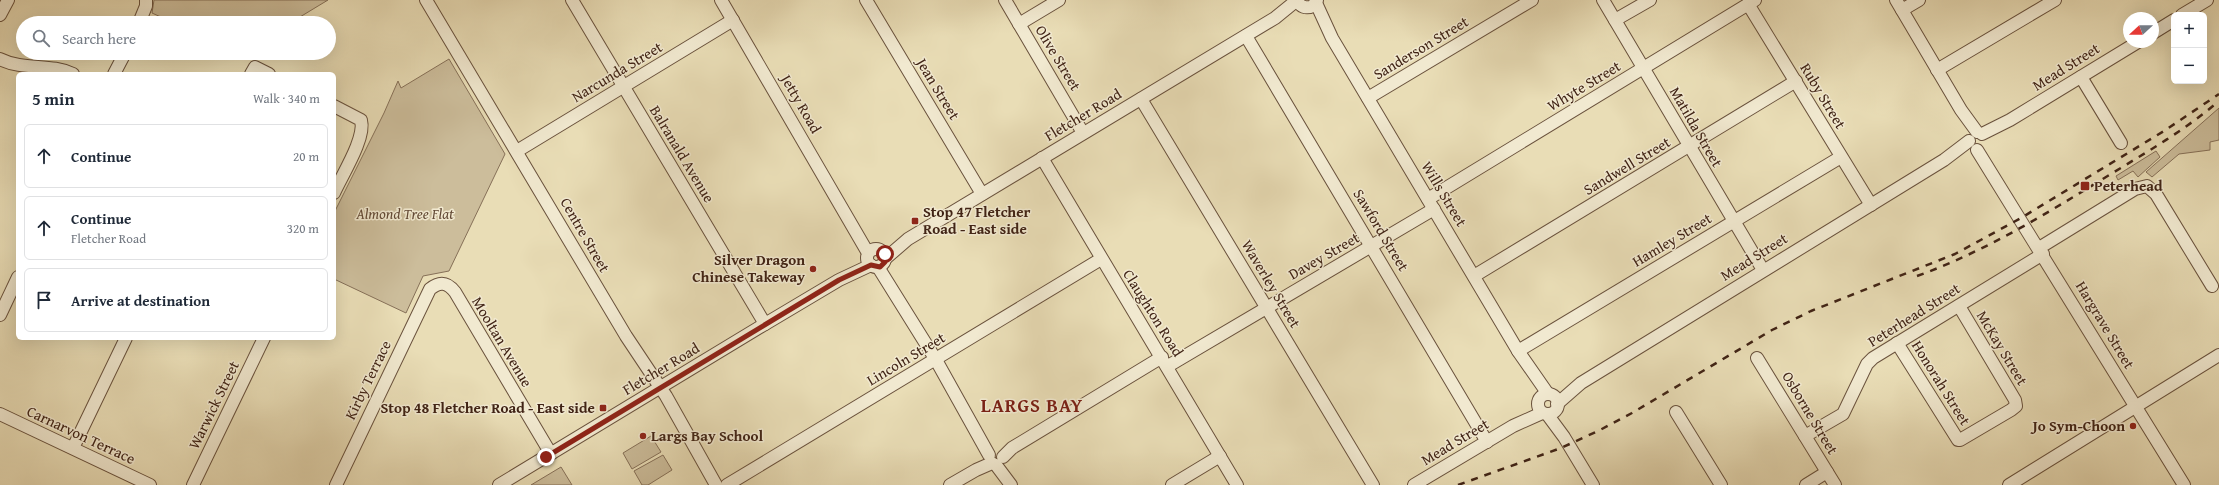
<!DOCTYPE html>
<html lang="en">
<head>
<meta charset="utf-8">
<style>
  :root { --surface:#fff; --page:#f6f6f7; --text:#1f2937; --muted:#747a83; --line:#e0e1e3 }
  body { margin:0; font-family:"Gentium Book Plus",serif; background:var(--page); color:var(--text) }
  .controls { position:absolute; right:12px; top:12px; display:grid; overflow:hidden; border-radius:6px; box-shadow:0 4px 16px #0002 }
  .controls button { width:36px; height:36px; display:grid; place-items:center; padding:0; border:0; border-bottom:1px solid var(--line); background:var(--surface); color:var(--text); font:20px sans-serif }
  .compass { position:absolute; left:2123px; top:12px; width:36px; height:36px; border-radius:50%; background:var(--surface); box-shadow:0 4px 16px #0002; rotate:249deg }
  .stop { position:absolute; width:12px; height:12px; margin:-9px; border:3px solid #8f2418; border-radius:50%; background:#fff }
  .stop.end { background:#8f2418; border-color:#fff; box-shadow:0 1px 4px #0008 }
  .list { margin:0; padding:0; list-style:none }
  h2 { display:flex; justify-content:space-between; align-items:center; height:52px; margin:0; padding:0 16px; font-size:17px }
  h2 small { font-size:13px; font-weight:400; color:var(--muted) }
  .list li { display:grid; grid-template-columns:26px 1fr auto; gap:12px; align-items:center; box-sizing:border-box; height:64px; margin:0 8px 8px; padding:0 8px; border:1px solid var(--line); border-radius:6px }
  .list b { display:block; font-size:15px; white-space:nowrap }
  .list p { margin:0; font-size:13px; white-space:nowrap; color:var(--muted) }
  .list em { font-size:13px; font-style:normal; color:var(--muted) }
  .icon { flex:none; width:22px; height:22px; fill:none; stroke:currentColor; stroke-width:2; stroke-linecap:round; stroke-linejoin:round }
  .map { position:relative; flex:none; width:2219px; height:485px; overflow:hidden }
  .search { position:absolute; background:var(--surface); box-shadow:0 4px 16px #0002; left:16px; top:16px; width:320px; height:44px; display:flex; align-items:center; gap:10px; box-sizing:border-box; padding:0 14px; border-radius:22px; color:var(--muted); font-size:15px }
  .panel { position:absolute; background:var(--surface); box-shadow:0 4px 16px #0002; left:16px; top:72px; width:320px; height:268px; border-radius:6px }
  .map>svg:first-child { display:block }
</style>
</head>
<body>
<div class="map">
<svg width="2219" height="485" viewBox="0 0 2219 485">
  <rect width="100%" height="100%" fill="#e9ddb6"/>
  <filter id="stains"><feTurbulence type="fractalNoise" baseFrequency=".005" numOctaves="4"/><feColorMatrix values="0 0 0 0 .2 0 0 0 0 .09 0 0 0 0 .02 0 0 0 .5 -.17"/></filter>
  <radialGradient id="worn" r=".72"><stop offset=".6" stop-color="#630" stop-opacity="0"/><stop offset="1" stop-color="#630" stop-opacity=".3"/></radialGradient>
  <g fill="#ccbd9b" stroke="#867058">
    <polygon points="154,0 328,0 290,23 174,23 152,13"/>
    <polygon points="449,59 505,154 449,271 423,276 406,313 334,279 334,213 384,113 398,81 401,88"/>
    <polygon points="2219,108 2219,140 2210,142 2210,150 2179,154 2152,177 2146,172"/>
    <polygon points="2156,151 2160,157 2138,177 2133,171 2118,180 2116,176"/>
    <polygon points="651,436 661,452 632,469 623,453"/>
    <polygon points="663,455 672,470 648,485 642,485 634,471"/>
    <polygon points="561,467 572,485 531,485"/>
  </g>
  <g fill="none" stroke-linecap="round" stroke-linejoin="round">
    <g stroke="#6a523d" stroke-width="14">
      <g id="minor">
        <polyline points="426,0 626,336 666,396 716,485"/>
        <polyline points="572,0 765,324"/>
        <polyline points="721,0 868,253"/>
        <polyline points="866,0 982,194"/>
        <polyline points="1005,0 1083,133"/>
        <path d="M 1297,0 C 1300,7 1306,9 1313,6 L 1317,0"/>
        <polyline points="1603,0 1763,270"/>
        <polyline points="1896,0 1961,110 1977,132"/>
        <polyline points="1316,3 1332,38 1518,351 1548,394"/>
        <polyline points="1748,4 1871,205"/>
        <polyline points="1902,10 1919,0"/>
        <polyline points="0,15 8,0"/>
        <polyline points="2182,15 2207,0"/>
        <polyline points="1615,20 1650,0"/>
        <polyline points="139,23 146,6 146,0"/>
        <polyline points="1019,24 1059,0"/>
        <polyline points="2153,33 2174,20"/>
        <polyline points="1246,36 1487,442"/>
        <path d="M 0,59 C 24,71 50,63 73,74"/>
        <polyline points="1937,70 2055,0"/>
        <polyline points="114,74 125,53"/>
        <polyline points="251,74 255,67 269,74"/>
        <polyline points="2081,77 2121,143"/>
        <polyline points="1368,98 1532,0"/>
        <polyline points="1141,99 1373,485"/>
        <path d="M 334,106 L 361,120 C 366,138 342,175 334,193"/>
        <polyline points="1982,134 2010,120 2138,42"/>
        <polyline points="1977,150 2184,485"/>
        <polyline points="517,151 733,20"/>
        <polyline points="1042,158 1237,485"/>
        <polyline points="1428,199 1755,0"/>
        <polyline points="2039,248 2135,189 2147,186 2156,194 2212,286"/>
        <circle cx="876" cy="258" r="9"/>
        <polyline points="886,258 908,239 1275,18 1297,0"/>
        <polyline points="878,267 936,360 989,455"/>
        <polyline points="1474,276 1796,81"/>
        <polyline points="0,315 18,277"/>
        <polyline points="1897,343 1958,440 1960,440 2011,410 2016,406 2015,400 1959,306"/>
        <polyline points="1518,351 1841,157"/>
        <polyline points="1757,358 1835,485"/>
        <polyline points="1168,366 1434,209"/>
        <circle cx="1548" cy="404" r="10"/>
        <polyline points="1557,404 1581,383 1944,160 1969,141"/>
        <polyline points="1676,412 1721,485"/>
        <polyline points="0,414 150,485"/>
        <polyline points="1547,414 1564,437 1593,485"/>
        <polyline points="1805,436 1843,414 1867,364 1873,358 2043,254"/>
        <polyline points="73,448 126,338"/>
        <polyline points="1003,457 1012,448 1162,357"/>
        <polyline points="996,465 1011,485"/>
        <polyline points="193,485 264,338"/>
        <path d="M 336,485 L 430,289 C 440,281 447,282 455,292 L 551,454"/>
        <polyline points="499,485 765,324 839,280 871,265"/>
        <polyline points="727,485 1101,259"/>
        <polyline points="950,485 976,470 992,463"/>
        <polyline points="1172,485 1220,456"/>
        <polyline points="1414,485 1513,426 1542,413"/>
        <polyline points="1806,485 1827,472"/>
        <polyline points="2009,485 2219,355"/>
      </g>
    </g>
    <use href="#minor" stroke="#f1e9d0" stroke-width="12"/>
    <g stroke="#402315" stroke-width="2.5" stroke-dasharray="7 7" stroke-linecap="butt">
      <path d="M 1917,276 C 1986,251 2044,215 2106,177 C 2145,153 2184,131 2219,101"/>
      <polyline points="1458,485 1561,448 1600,430 1632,413 1772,330 1811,311 1955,254 2021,218 2164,131 2219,94"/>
    </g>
  </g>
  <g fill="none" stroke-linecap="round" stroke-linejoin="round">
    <polyline stroke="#8f2418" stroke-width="5" points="546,457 839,280 871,265 880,267 885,262 885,254"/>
  </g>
  <g fill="#8f2418" stroke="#f1e9d0" stroke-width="1.5">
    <rect x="2080" y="181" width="10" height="10" rx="2"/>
    <rect x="911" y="217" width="8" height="8" rx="2"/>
    <circle cx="813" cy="269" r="4"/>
    <rect x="599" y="404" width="8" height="8" rx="2"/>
    <circle cx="2133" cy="426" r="4"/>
    <circle cx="643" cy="436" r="4"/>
  </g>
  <g text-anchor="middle" stroke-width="3" stroke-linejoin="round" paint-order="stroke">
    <g font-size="15" fill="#402315" stroke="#f1e9d0">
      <text transform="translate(1421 48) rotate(-31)" y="5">Sanderson Street</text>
      <text transform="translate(1058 58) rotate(59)" y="5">Olive Street</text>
      <text transform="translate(2066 67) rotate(-32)" y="5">Mead Street</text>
      <text transform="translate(617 72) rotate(-31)" y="5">Narcunda Street</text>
      <text transform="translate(1584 86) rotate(-31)" y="5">Whyte Street</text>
      <text transform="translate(938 89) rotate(59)" y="5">Jean Street</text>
      <text transform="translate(1823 96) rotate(59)" y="5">Ruby Street</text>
      <text transform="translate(801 104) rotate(60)" y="5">Jetty Road</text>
      <text transform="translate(1083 115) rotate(-31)" y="5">Fletcher Road</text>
      <text transform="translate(1696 127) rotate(60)" y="5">Matilda Street</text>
      <text transform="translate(682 154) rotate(59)" y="5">Balranald Avenue</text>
      <text transform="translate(1627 166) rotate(-31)" y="5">Sandwell Street</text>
      <text transform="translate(1444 194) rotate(59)" y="5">Wills Street</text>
      <text transform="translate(1381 230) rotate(59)" y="5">Sawford Street</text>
      <text transform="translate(585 235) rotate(60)" y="5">Centre Street</text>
      <text transform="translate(1672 240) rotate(-31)" y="5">Hamley Street</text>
      <text transform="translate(1324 256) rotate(-30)" y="5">Davey Street</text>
      <text transform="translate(1754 257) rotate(-32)" y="5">Mead Street</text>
      <text transform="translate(1271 284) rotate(59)" y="5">Waverley Street</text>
      <text transform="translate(1153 313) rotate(58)" y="5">Claughton Road</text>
      <text transform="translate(1914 315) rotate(-32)" y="5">Peterhead Street</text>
      <text transform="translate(2105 325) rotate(59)" y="5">Hargrave Street</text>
      <text transform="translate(502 342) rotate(59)" y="5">Mooltan Avenue</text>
      <text transform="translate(2002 348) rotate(59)" y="5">McKay Street</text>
      <text transform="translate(906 359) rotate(-31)" y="5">Lincoln Street</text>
      <text transform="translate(661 369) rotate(-31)" y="5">Fletcher Road</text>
      <text transform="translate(368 380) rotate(-64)" y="5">Kirby Terrace</text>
      <text transform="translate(1941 383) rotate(58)" y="5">Honorah Street</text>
      <text transform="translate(214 405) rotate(-64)" y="5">Warwick Street</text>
      <text transform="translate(1810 413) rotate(59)" y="5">Osborne Street</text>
      <text transform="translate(81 435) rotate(25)" y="5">Carnarvon Terrace</text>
      <text transform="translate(1455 442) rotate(-31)" y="5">Mead Street</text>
    </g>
    <g font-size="15" font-weight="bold" fill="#402315" stroke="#f1e9d0" text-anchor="start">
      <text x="2094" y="191">Peterhead</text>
      <text x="923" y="217">Stop 47 Fletcher<tspan x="923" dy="17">Road - East side</tspan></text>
      <text x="805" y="265" text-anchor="end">Silver Dragon<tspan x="805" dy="17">Chinese Takeway</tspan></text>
      <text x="595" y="413" text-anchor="end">Stop 48 Fletcher Road - East side</text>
      <text x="2125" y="431" text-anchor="end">Jo Sym-Choon</text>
      <text x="651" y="441">Largs Bay School</text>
    </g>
    <g font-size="15" font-style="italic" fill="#634a36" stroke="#f1e9d0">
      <text x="405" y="219">Almond Tree Flat</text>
    </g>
    <g font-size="19" font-weight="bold" letter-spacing="1" fill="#7a1f14" stroke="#f1e9d0">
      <text x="1032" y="412">LARGS BAY</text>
    </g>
  </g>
  <rect width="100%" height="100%" filter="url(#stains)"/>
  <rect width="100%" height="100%" fill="url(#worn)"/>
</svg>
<div class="controls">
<button>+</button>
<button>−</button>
</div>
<svg class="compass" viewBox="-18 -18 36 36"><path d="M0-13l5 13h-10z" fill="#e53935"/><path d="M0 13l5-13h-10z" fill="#747a83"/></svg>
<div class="stop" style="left:885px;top:254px"></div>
<div class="stop end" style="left:546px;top:457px"></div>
<div class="search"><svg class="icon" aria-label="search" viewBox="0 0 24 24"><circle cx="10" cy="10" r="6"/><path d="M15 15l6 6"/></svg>Search here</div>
<section class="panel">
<h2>5 min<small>Walk · 340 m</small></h2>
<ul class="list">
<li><svg class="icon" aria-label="ahead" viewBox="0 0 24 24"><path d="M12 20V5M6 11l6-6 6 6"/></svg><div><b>Continue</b></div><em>20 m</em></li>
<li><svg class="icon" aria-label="ahead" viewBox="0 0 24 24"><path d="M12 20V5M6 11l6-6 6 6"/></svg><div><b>Continue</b><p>Fletcher Road</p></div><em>320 m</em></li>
<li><svg class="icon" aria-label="arrive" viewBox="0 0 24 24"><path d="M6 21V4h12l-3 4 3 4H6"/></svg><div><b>Arrive at destination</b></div></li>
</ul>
</section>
</div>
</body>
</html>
